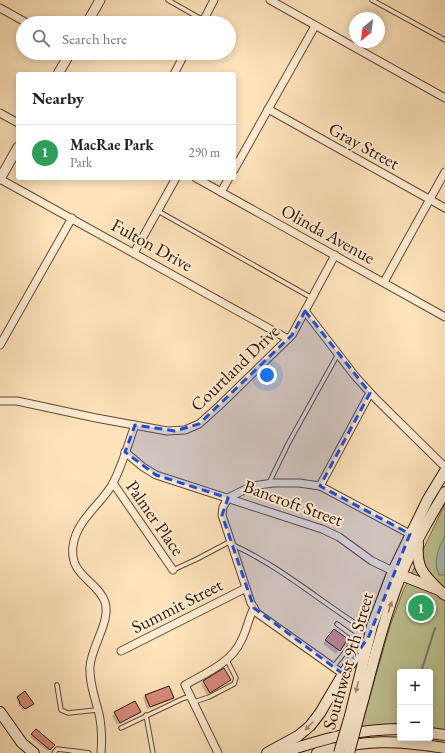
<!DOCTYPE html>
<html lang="en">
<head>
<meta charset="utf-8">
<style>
  :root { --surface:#fff; --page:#f2f2f2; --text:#202124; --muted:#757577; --line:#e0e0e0; --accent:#2563eb }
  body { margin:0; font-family:"EB Garamond",serif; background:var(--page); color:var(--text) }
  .controls { position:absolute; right:12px; bottom:12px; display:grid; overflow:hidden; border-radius:4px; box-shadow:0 2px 10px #0003 }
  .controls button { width:36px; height:36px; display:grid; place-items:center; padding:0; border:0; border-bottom:1px solid var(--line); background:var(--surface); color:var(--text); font:20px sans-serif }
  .compass { position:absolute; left:349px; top:12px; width:36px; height:36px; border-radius:50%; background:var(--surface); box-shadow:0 2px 10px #0003; rotate:209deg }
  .you { position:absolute; left:267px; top:375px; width:14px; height:14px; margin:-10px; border:3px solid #fff; border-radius:50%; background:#1a73e8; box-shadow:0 0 0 6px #1a73e833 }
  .badge { display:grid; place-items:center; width:26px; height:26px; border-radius:50%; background:var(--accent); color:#fff; font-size:13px; font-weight:700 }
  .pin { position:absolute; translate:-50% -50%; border:2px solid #fff; box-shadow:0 1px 4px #0006 }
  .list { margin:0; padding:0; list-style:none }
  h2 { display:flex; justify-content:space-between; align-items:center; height:52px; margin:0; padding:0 16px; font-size:17px }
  h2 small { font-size:13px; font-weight:400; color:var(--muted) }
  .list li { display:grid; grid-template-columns:26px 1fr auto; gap:12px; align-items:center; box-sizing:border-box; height:56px; padding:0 16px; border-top:1px solid var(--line) }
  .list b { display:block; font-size:15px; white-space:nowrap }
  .list p { margin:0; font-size:13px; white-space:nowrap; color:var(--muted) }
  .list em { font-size:13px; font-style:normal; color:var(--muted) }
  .icon { flex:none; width:22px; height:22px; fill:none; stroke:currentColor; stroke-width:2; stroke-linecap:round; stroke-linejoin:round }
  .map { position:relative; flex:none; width:445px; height:753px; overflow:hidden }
  .search { position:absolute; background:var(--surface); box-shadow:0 2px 10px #0003; left:16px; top:16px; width:220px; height:44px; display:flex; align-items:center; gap:10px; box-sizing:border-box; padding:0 14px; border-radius:22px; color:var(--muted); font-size:15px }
  .panel { position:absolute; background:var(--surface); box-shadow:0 2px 10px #0003; left:16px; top:72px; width:220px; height:108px; border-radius:4px }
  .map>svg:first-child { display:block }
</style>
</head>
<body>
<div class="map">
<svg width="445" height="753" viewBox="0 0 445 753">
  <rect width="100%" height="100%" fill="#fee3bb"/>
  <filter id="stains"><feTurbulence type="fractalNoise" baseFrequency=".005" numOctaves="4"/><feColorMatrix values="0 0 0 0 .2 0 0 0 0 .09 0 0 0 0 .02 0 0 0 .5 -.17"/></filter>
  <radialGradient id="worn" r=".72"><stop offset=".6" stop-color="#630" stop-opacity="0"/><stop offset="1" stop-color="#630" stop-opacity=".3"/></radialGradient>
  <polygon fill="#bec492" stroke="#776c4c" points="445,504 445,732 430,730 430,672 400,672 400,726 361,728 390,626 403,591"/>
  <path fill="#a0beb2" stroke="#737a6d" d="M 445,536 L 445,575 L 439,575 C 433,562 438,548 445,536 Z"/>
  <g fill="#0003">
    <polygon points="331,633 347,640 336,654 323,644"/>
    <polygon points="230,680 207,695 201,684 204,682"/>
    <polygon points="146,695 173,697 170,700 147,709 143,698"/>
    <polygon points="18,697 31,705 23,710 18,705 19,704 16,699"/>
    <polygon points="140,712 137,714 117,725 112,716 115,713"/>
    <polygon points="36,730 53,745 48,751 30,737"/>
  </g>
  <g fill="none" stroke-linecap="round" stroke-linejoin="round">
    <polyline stroke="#737a6d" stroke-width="2" points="421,672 435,628"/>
  </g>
  <g fill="#d88b7d" stroke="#301305">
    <polygon points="334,629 348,639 340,651 325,640"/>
    <polygon points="224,668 231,680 210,693 203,681"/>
    <polygon points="169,686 174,698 150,707 145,695"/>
    <polygon points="25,691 34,704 25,709 19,703 20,702 17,697"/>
    <polygon points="135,701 141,712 120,723 114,712"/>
    <polygon points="36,729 55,745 50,750 31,734"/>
  </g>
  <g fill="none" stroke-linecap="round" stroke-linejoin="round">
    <g stroke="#644732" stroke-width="5.5">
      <g id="service">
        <polyline points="168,0 203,20"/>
        <polyline points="372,0 445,40"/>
        <polyline points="158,211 312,298"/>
        <polyline points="269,483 288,444 338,354"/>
        <path d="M 233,545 C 282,567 323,604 369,632"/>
        <polyline points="173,570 197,559 231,541"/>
        <polyline points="333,667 350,646 352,635 337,624"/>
        <polyline points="57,685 61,710 68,713 97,710"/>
        <polyline points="194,702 209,697 234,684 236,678 227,660"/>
        <polyline points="146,715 153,753"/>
        <polyline points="121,728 184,698 191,697"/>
        <polyline points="74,751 89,753"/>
        <polyline points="54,753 57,749 74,751 73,753"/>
      </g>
    </g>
    <g stroke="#644732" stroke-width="9">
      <g id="minor">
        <polyline points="270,0 445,98"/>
        <polyline points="0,8 27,23"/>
        <polyline points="202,23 214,0"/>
        <polyline points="174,74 185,53"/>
        <polyline points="268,109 445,208"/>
        <polyline points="0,113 18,123"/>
        <polyline points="234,170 315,26"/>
        <polyline points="196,178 445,317"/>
        <polyline points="0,179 288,339"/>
        <polyline points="221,192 229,178"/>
        <polyline points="134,253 176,178"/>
        <polyline points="384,282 445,172"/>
        <polyline points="305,311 355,376 376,399 445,467"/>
        <polyline points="0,345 72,218"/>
        <polyline points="0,401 17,401 96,418 167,431 185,430 199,424 218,407 292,335 335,255"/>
        <polyline points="125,452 143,467 156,475 322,529 339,537 372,561 393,571"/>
        <polyline points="113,483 173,570"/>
        <polyline points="320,486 370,393"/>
        <polyline points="121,651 246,588"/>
        <polyline points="343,674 257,613 251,603 222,515 223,507 228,498 252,486 273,483 299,483 320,486 410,534"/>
        <path d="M 101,753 C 102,740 102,727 99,714 C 95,697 89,683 90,666 C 92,645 111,621 105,602 C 97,580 69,576 73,546 C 76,521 100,505 112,485 C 122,467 128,444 135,425"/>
        <path d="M 218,753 L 185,685 C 206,673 231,663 241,641 C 247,630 248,619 254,608"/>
      </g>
    </g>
    <g stroke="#644732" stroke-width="11">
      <g id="tertiary">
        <polyline points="87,23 100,0"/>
        <polyline points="58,74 70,53"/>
        <polyline points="0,179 18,147"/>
      </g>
    </g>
    <g stroke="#301305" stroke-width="12">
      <g id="secondary">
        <path d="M 418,544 C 416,568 423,574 439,590"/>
        <polyline points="396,573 439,590 445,595"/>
        <polyline points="0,712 22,743 34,753"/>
        <path d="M 359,715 C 372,668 383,620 401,575 C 413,546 429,519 445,492"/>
        <polyline points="350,716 372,626 393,571 428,499 445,471"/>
        <polyline points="430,733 445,735"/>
        <polyline points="267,753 298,736 310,726 320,713 343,674 365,643"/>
        <path d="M 280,753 C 322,740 355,729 400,729"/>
        <path d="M 317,753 C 364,739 397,740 445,748"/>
      </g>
    </g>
    <use href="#service" stroke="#feedd3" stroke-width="3.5"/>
    <use href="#minor" stroke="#feedd3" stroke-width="7"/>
    <use href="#tertiary" stroke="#feedd3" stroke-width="9"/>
    <use href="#secondary" stroke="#feedd3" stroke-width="10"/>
    <g stroke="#301305" stroke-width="12" stroke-linecap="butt">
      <g id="secondary-bridge">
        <polyline points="339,753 350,716"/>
        <polyline points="349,753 359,715"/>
      </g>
    </g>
    <use href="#secondary-bridge" stroke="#feedd3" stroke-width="10"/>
  </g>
  <defs><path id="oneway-solid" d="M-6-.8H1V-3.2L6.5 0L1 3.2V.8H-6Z"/></defs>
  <g fill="#a18b76">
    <use href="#oneway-solid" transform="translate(390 607) rotate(-72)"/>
    <use href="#oneway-solid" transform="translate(357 687) rotate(104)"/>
    <use href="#oneway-solid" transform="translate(309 726) rotate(134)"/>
  </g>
  <path fill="#1d4ed8" fill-opacity="0.2" stroke="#1d4ed8" stroke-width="3" stroke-dasharray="8 5" stroke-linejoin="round" d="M 305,311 L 370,393 L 320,486 L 410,534 L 369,636 L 343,674 L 254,608 L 222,515 L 228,498 L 156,475 L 125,452 L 135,425 L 175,431 L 199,424 L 292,335 Z"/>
  <g text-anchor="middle" stroke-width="4" stroke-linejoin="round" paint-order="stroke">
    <g font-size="18" fill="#301305" stroke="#feedd3">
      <text transform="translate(364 146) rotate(29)" y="6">Gray Street</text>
      <text transform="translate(328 234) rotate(29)" y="6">Olinda Avenue</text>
      <text transform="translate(152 245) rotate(29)" y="6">Fulton Drive</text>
      <text transform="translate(235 368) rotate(-44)" y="6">Courtland Drive</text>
      <text transform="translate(293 503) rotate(20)" y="6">Bancroft Street</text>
      <text transform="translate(155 518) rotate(55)" y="6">Palmer Place</text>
      <text transform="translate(177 606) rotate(-27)" y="6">Summit Street</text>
      <text transform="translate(348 661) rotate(-74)" y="6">Southwest 9th Street</text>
    </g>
  </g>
  <rect width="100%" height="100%" filter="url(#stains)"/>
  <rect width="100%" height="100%" fill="url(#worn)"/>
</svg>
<div class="controls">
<button>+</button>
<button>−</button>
</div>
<svg class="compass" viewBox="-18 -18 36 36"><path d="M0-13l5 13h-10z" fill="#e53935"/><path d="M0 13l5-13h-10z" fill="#757577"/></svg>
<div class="you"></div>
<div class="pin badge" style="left:421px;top:608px;background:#2e9e5b">1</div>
<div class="search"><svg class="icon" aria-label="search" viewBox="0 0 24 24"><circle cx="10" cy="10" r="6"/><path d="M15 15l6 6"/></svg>Search here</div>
<section class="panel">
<h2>Nearby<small></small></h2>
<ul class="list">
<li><span class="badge" style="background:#2e9e5b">1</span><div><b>MacRae Park</b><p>Park</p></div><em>290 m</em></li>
</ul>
</section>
</div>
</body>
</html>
